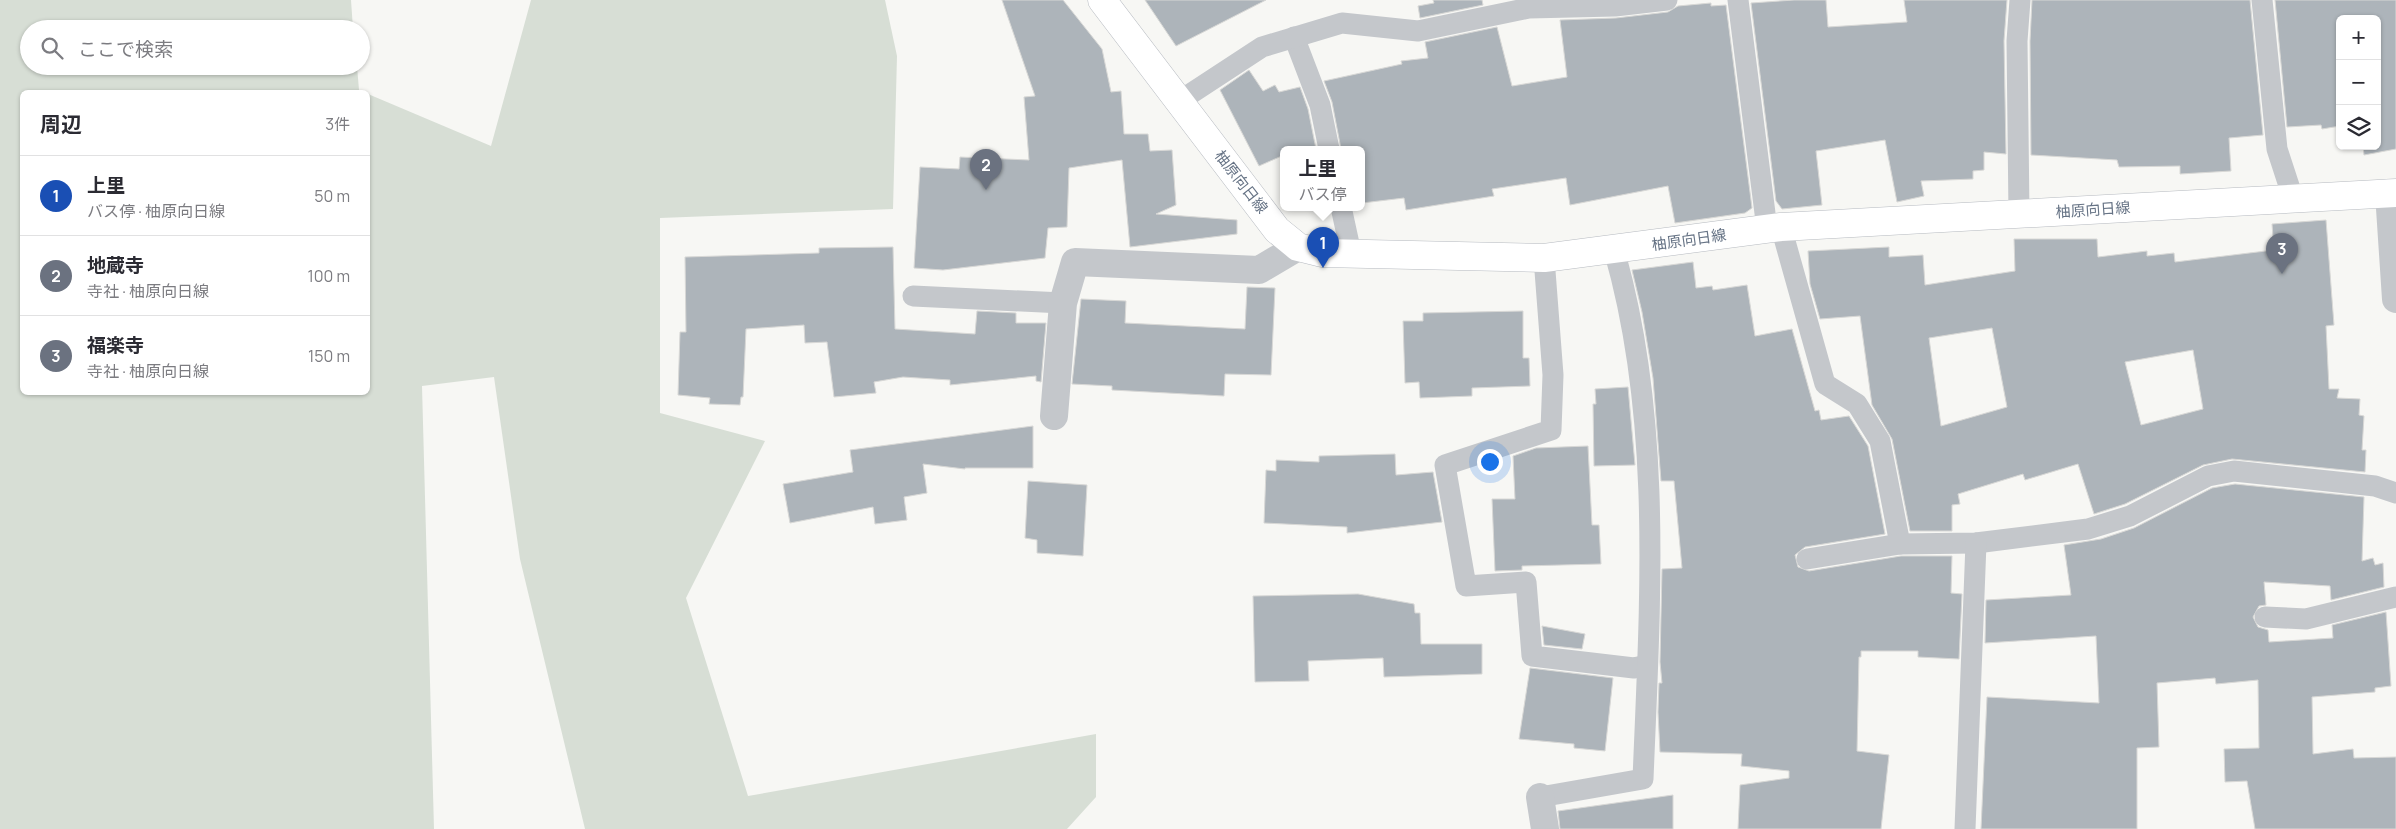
<!DOCTYPE html>
<html lang="ja">
<head>
<meta charset="utf-8">
<style>
  :root { --surface:#fff; --page:#f2f2f3; --text:#2b2b33; --muted:#7c7c81; --line:#e1e1e2; --accent:#db2777 }
  body { margin:0; font-family:Manrope,"Noto Sans JP",sans-serif; background:var(--page); color:var(--text) }
  .controls { position:absolute; right:15px; top:15px; display:grid; overflow:hidden; border-radius:8px; box-shadow:0 1px 4px #0004 }
  .controls button { width:45px; height:45px; display:grid; place-items:center; padding:0; border:0; border-bottom:1px solid var(--line); background:var(--surface); color:var(--text); font:25px sans-serif }
  .you { position:absolute; left:1489px; top:461px; width:18px; height:18px; margin:-12px; border:4px solid #fff; border-radius:50%; background:#1a73e8; box-shadow:0 0 0 8px #1a73e833 }
  .badge { display:grid; place-items:center; width:32px; height:32px; border-radius:50%; background:var(--accent); color:#fff; font-size:16px; font-weight:700 }
  .pin { position:absolute; translate:-50% -41px; filter:drop-shadow(0 1px 2px #0008) }
  .pin::after { content:''; position:absolute; top:26px; width:18px; height:15px; background:inherit; clip-path:polygon(0 0,100% 0,50% 100%) }
  .popup { position:absolute; left:1280px; top:146px; width:85px; height:65px; box-sizing:border-box; display:grid; place-content:center; border-radius:8px; background:var(--surface); filter:drop-shadow(0 1px 4px #0005); font-size:16px; white-space:nowrap; color:var(--muted) }
  .popup b { font-size:19px; color:var(--text) }
  .popup::after { content:''; position:absolute; left:50%; top:100%; margin-left:-10px; border:10px solid transparent; border-top-color:var(--surface) }
  .list { margin:0; padding:0; list-style:none }
  h2 { display:flex; justify-content:space-between; align-items:center; height:65px; margin:0; padding:0 20px; font-size:21px }
  h2 small { font-size:16px; font-weight:400; color:var(--muted) }
  .list li { display:grid; grid-template-columns:32px 1fr auto; gap:15px; align-items:center; box-sizing:border-box; height:80px; padding:0 20px; border-top:1px solid var(--line) }
  .list b { display:block; font-size:19px; white-space:nowrap }
  .list p { margin:0; font-size:16px; white-space:nowrap; color:var(--muted) }
  .list em { font-size:16px; font-style:normal; color:var(--muted) }
  .icon { flex:none; width:28px; height:28px; fill:none; stroke:currentColor; stroke-width:2; stroke-linecap:round; stroke-linejoin:round }
  .map { position:relative; flex:none; width:2396px; height:829px; overflow:hidden }
  .search { position:absolute; background:var(--surface); box-shadow:0 1px 4px #0004; left:20px; top:20px; width:350px; height:55px; display:flex; align-items:center; gap:12px; box-sizing:border-box; padding:0 18px; border-radius:28px; color:var(--muted); font-size:19px }
  .panel { position:absolute; background:var(--surface); box-shadow:0 1px 4px #0004; left:20px; top:90px; width:350px; height:305px; border-radius:8px }
  .map>svg:first-child { display:block }
</style>
</head>
<body>
<div class="map">
<svg width="2396" height="829" viewBox="0 0 2396 829">
  <rect width="100%" height="100%" fill="#f7f7f4"/>
  <polygon fill="#d7ded5" points="0,0 351,0 353,29 29,29 29,66 357,66 359,90 365,92 22,92 22,392 368,392 368,94 491,146 531,0 885,0 897,56 893,209 660,218 660,413 765,441 686,598 748,796 1096,734 1096,797 1067,829 585,829 520,559 494,377 422,386 434,829 0,829"/>
  <g fill="#adb4ba" stroke="#d8d8d6" fill-rule="evenodd">
    <polygon points="1002,0 1063,0 1102,49 1111,92 1121,91 1124,134 1148,134 1150,151 1172,150 1176,205 1156,214 1237,220 1237,234 1130,247 1122,160 1069,168 1067,227 1048,228 1045,258 943,270 914,268 920,167 959,169 960,157 1029,160 1024,97 1035,96"/>
    <polygon points="1145,0 1266,0 1176,46"/>
    <polygon points="1433,0 1482,0 1483,5 1420,18 1418,6 1434,3"/>
    <polygon points="1794,0 1826,0 1828,27 1907,22 1904,0 2007,0 2004,41 2006,154 1984,152 1984,170 1973,171 1973,179 1921,181 1924,196 1897,202 1885,140 1816,151 1822,205 1782,209 1776,201 1751,3"/>
    <polygon points="2032,0 2250,0 2263,135 2229,138 2231,171 2180,174 2180,166 2119,167 2117,160 2031,155 2030,41"/>
    <polygon points="2275,0 2396,0 2396,149 2364,155 2363,146 2377,146 2377,19 2340,19 2340,126 2322,129 2321,125 2287,127"/>
    <polygon points="1711,3 1711,6 1726,5 1752,208 1745,213 1675,223 1668,186 1570,205 1566,178 1492,189 1494,196 1406,210 1404,198 1362,203 1362,149 1341,149 1332,102 1324,81 1402,64 1401,61 1428,58 1425,42 1497,27 1512,86 1567,77 1560,20 1616,18 1668,12 1678,6"/>
    <polygon points="1249,70 1263,91 1275,85 1279,92 1300,87 1308,109 1316,149 1284,149 1284,155 1259,166 1220,90"/>
    <path d="M 2326,220 L 2334,325 L 2326,326 L 2329,389 L 2339,389 L 2337,398 L 2360,399 L 2359,415 L 2364,416 L 2362,450 L 2366,450 L 2365,472 L 2232,459 L 2203,465 L 2125,504 L 2094,514 L 2078,464 L 2025,480 L 2023,474 L 1958,494 L 1960,504 L 1952,505 L 1952,531 L 1910,531 L 1892,439 L 1872,405 L 1860,316 L 1820,319 L 1810,284 L 1808,251 L 1889,247 L 1889,257 L 1923,255 L 1925,285 L 2015,271 L 2014,239 L 2097,239 L 2098,257 L 2147,251 L 2147,256 L 2174,253 L 2175,262 L 2274,250 L 2272,224 ZM 1992,328 L 2007,407 L 1941,426 L 1929,338 ZM 2193,350 L 2203,409 L 2141,425 L 2125,362 Z"/>
    <polygon points="893,247 895,329 975,334 977,311 1016,313 1016,323 1046,323 1041,382 1036,381 1036,376 950,385 950,380 903,377 874,382 876,393 834,397 827,342 805,343 804,325 746,329 743,397 741,397 740,405 709,404 710,398 678,395 680,332 686,332 685,257 819,253 819,248"/>
    <polygon points="1693,262 1696,288 1712,286 1713,290 1747,285 1755,336 1792,329 1815,411 1819,410 1821,420 1849,416 1868,446 1885,534 1805,547 1795,555 1798,567 1809,571 1901,556 1952,556 1951,593 1962,594 1959,659 1918,657 1918,651 1861,651 1861,657 1859,657 1857,751 1889,755 1881,829 1738,829 1740,785 1789,778 1789,771 1741,766 1742,754 1660,752 1658,712 1659,683 1662,683 1660,662 1662,569 1682,568 1674,481 1661,481 1653,378 1642,312 1632,270"/>
    <polygon points="1247,287 1275,288 1271,375 1225,374 1224,396 1112,390 1112,386 1072,384 1081,299 1126,301 1125,323 1245,329"/>
    <polygon points="1523,311 1523,358 1529,358 1530,386 1472,388 1472,396 1420,398 1419,382 1405,383 1403,321 1423,321 1423,313"/>
    <polygon points="1628,387 1635,465 1594,466 1593,404 1596,404 1595,389"/>
    <polygon points="1033,426 1033,468 965,468 965,469 923,464 927,493 904,497 907,520 875,524 873,507 790,523 783,484 853,472 850,450"/>
    <polygon points="1588,446 1592,525 1599,525 1601,564 1522,566 1522,570 1495,571 1492,499 1515,499 1513,456 1536,448"/>
    <polygon points="1395,454 1396,475 1433,472 1442,522 1347,533 1347,527 1264,523 1266,470 1276,471 1276,460 1319,462 1319,456"/>
    <polygon points="1028,481 1087,485 1083,556 1037,553 1037,540 1025,538"/>
    <polygon points="2235,484 2364,497 2362,561 2373,558 2375,565 2383,563 2384,587 2331,600 2330,586 2264,582 2266,605 2259,606 2253,617 2258,627 2268,630 2269,642 2333,638 2332,625 2386,612 2391,686 2375,688 2375,692 2312,697 2313,754 2353,749 2354,758 2396,757 2396,829 2255,829 2247,781 2225,782 2224,749 2259,748 2258,680 2216,684 2215,678 2157,683 2159,747 2137,748 2137,829 1981,829 1987,697 2099,703 2096,636 1985,643 1986,600 2071,595 2064,545 2101,539 2134,528 2212,488"/>
    <polygon points="1358,594 1414,604 1415,613 1420,613 1421,644 1482,644 1482,674 1384,677 1383,658 1308,661 1309,681 1255,682 1253,596"/>
    <polygon points="1542,626 1585,634 1582,649 1544,645"/>
    <polygon points="1530,668 1613,678 1605,751 1574,748 1574,744 1519,739"/>
    <polygon points="1673,795 1673,829 1560,829 1558,811"/>
  </g>
  <g fill="none" stroke-linecap="round" stroke-linejoin="round">
    <g stroke="#b6bac0" stroke-width="29">
      <polyline id="secondary" points="1102,0 1277,230 1298,247 1322,253 1544,258 1781,227 2396,193"/>
    </g>
    <g stroke="#c4c7cb" stroke-width="21">
      <polyline points="1738,0 1767,229"/>
      <polyline points="2262,0 2277,149 2293,198"/>
      <polyline points="1294,37 1320,105 1329,149"/>
      <polyline points="1178,102 1262,47 1342,23 1418,31 1529,8 1615,6 1667,0"/>
      <polyline points="1341,207 1351,253"/>
      <polyline points="2019,215 2017,41 2020,0"/>
      <polyline points="1781,227 1825,384 1857,404 1880,441 1900,544"/>
      <polyline points="1544,258 1553,375 1551,430 1445,465 1466,586 1526,582 1532,656 1634,668 1647,665"/>
      <polyline points="913,296 1063,303"/>
      <polyline points="1807,559 1900,544 1976,543 2088,529 2130,516 2208,476 2234,471 2375,486 2396,493"/>
      <polyline points="2265,617 2306,619 2396,597"/>
      <path d="M 1540,797 L 1643,779 C 1650,604 1663,420 1614,250"/>
      <polyline points="1965,829 1976,543"/>
    </g>
    <g stroke="#c4c7cb" stroke-width="28">
      <polyline points="2389,193 2396,299"/>
      <polyline points="1054,416 1063,303 1075,262 1259,270 1298,247"/>
      <polyline points="1540,797 1545,829"/>
    </g>
    <use href="#secondary" stroke="#fff" stroke-width="28"/>
  </g>
  <g text-anchor="middle" stroke-width="5" stroke-linejoin="round" paint-order="stroke">
    <g font-size="15" fill="#667385" stroke="#fff">
      <text transform="translate(1241 182) rotate(52)" y="5">柚原向日線</text>
      <text transform="translate(2093 210) rotate(-4)" y="5">柚原向日線</text>
      <text transform="translate(1689 240) rotate(-8)" y="5">柚原向日線</text>
    </g>
  </g>
</svg>
<div class="controls">
<button>+</button>
<button>−</button>
<button><svg class="icon" aria-label="layers" viewBox="0 0 24 24"><path d="M12 4l9 5-9 5-9-5zM3 14l9 5 9-5"/></svg></button>
</div>
<div class="you"></div>
<div class="pin badge" style="left:1323px;top:268px;background:#1a4fb4">1</div>
<div class="popup"><b>上里</b>バス停</div>
<div class="pin badge" style="left:986px;top:190px;background:#6b7280">2</div>
<div class="pin badge" style="left:2282px;top:274px;background:#6b7280">3</div>
<div class="search"><svg class="icon" aria-label="search" viewBox="0 0 24 24"><circle cx="10" cy="10" r="6"/><path d="M15 15l6 6"/></svg>ここで検索</div>
<section class="panel">
<h2>周辺<small>3件</small></h2>
<ul class="list">
<li><span class="badge" style="background:#1a4fb4">1</span><div><b>上里</b><p>バス停 · 柚原向日線</p></div><em>50 m</em></li>
<li><span class="badge" style="background:#6b7280">2</span><div><b>地蔵寺</b><p>寺社 · 柚原向日線</p></div><em>100 m</em></li>
<li><span class="badge" style="background:#6b7280">3</span><div><b>福楽寺</b><p>寺社 · 柚原向日線</p></div><em>150 m</em></li>
</ul>
</section>
</div>
</body>
</html>
